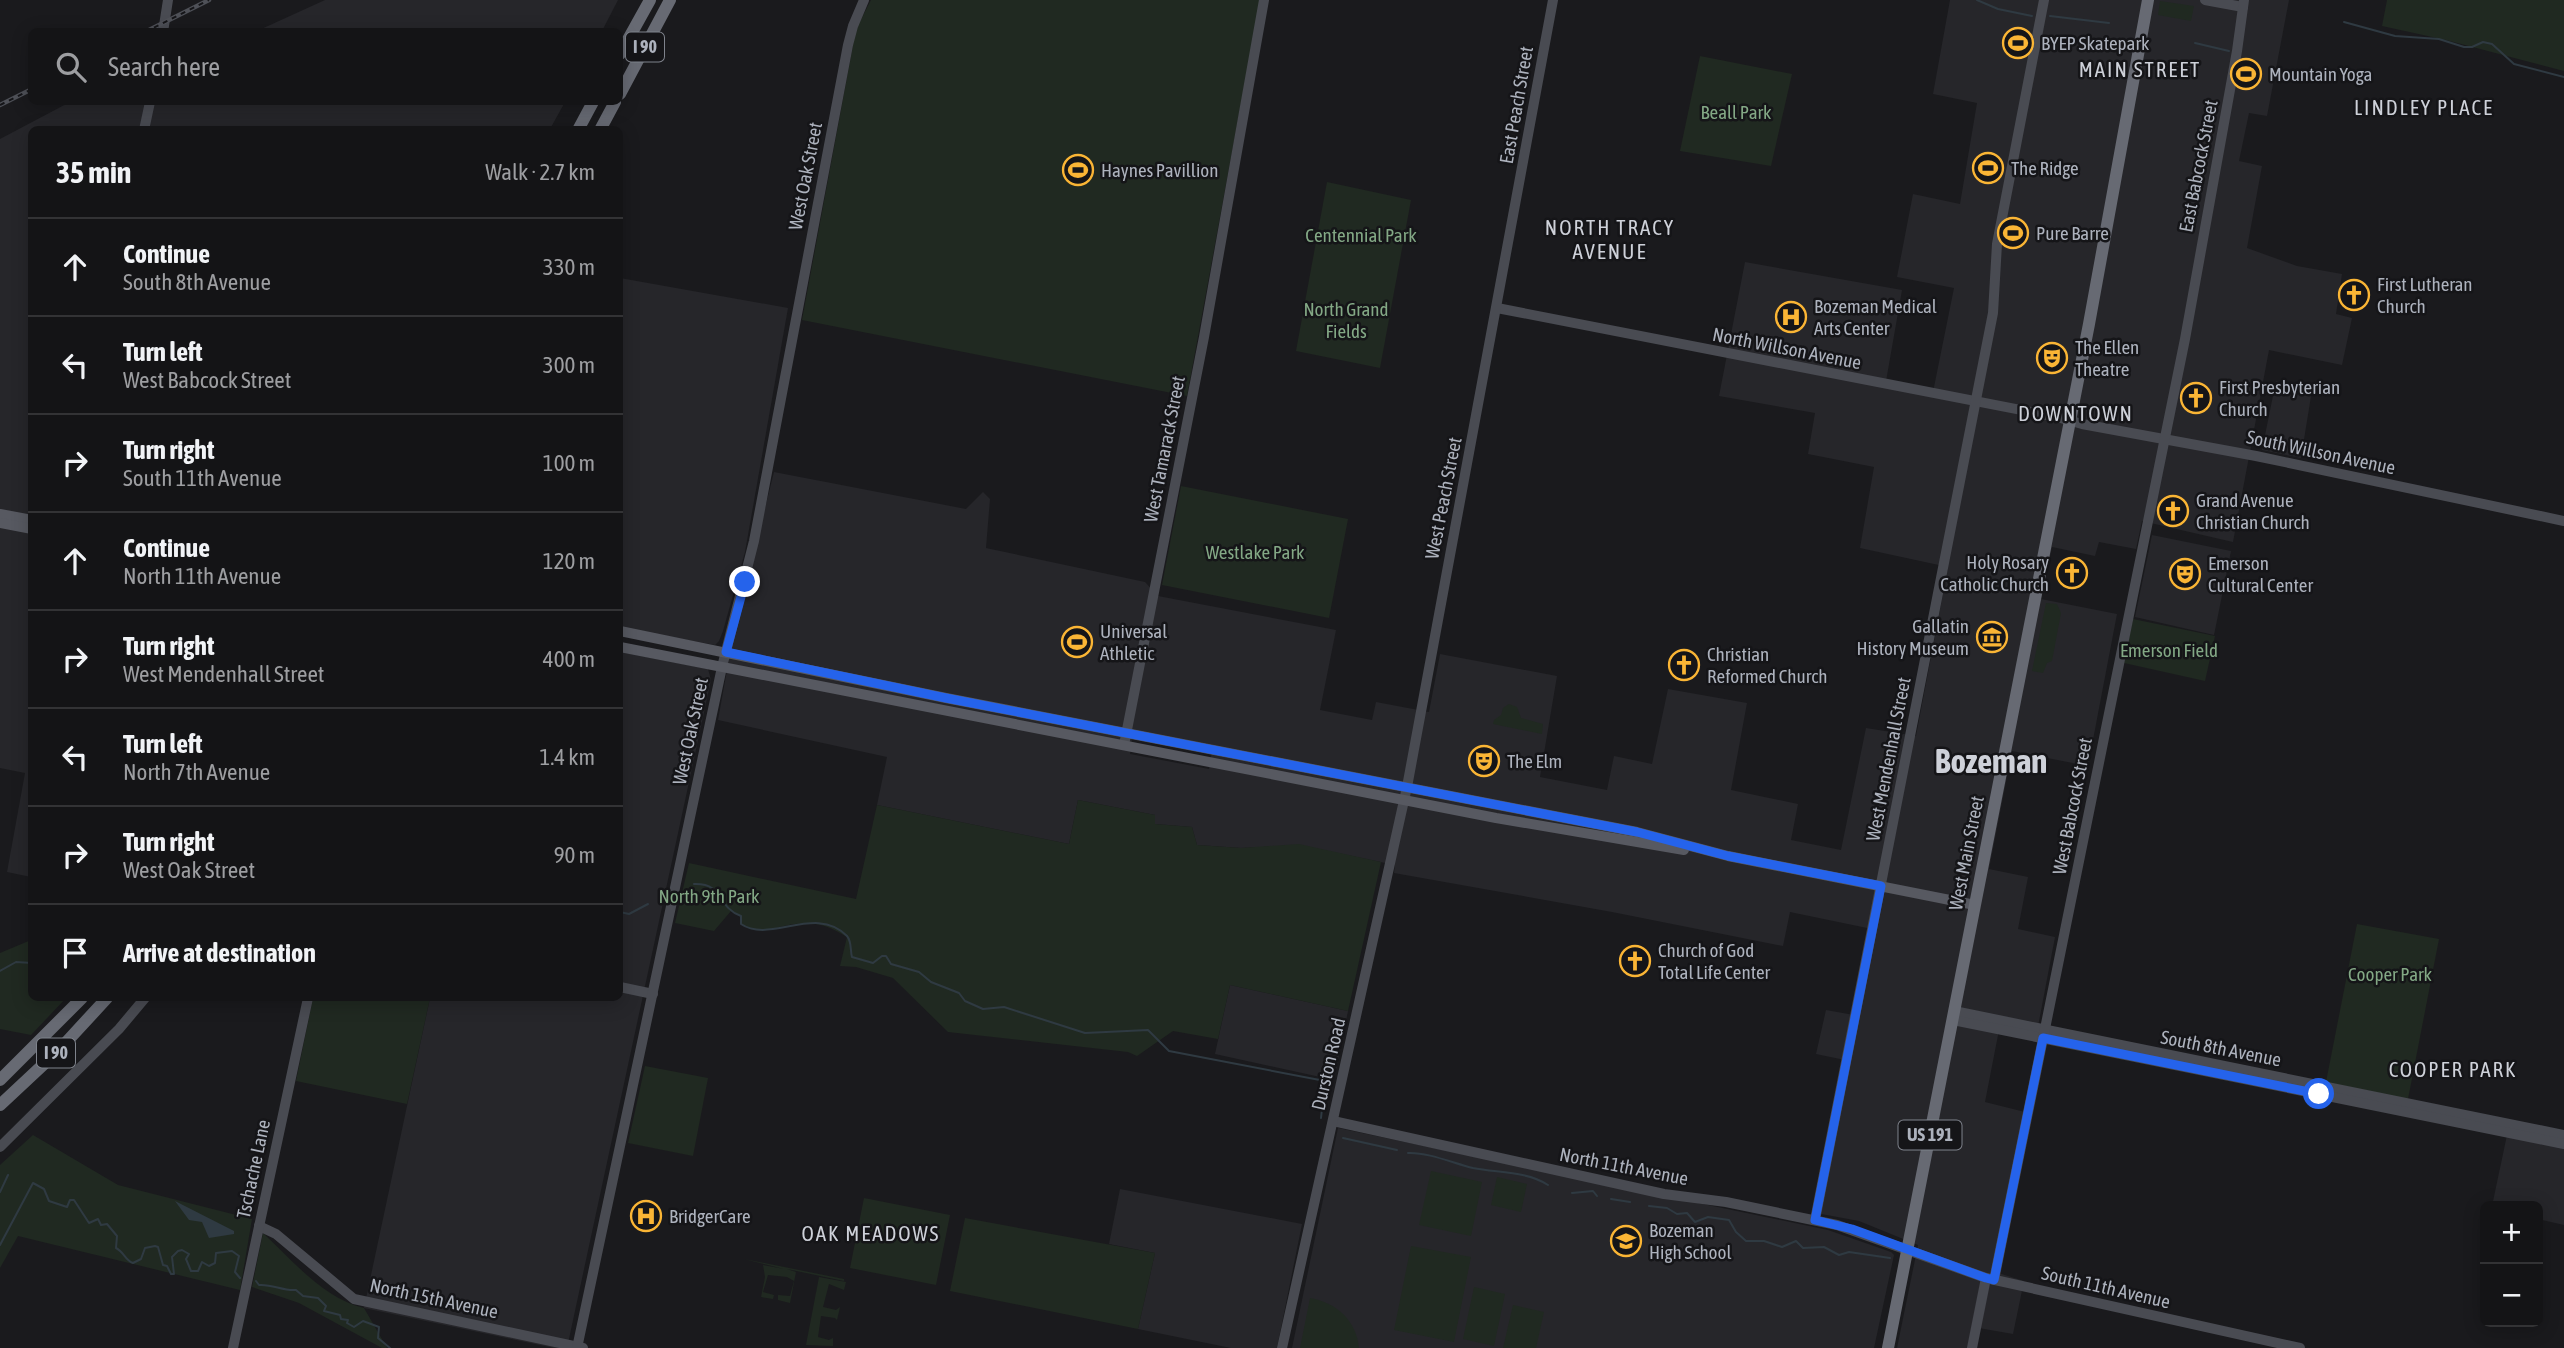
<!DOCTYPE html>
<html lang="en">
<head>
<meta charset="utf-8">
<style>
  :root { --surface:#141416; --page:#1d1d1f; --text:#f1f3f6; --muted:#9d9ea1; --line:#333335 }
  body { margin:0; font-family:"Asap Condensed",sans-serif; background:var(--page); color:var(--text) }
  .controls { position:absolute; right:21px; bottom:21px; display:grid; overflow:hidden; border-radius:10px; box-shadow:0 4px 18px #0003 }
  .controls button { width:63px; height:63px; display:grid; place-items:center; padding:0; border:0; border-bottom:2px solid var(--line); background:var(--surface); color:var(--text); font:35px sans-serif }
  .stop { position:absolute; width:21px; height:21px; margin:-16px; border:5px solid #2563eb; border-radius:50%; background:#fff }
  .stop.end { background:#2563eb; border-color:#fff; box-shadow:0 2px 7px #0008 }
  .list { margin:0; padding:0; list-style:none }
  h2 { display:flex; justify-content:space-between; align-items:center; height:91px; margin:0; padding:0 28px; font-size:30px }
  h2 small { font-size:23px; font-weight:400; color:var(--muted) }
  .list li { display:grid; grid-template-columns:46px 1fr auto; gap:21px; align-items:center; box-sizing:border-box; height:98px; padding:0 28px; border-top:2px solid var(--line) }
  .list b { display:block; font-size:26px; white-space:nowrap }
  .list p { margin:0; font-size:23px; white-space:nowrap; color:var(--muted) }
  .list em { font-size:23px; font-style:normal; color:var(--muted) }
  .icon { flex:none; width:38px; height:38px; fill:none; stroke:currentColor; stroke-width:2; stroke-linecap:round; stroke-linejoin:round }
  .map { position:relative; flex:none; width:2564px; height:1348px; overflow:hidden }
  .search { position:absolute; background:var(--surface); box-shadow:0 4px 18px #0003; left:28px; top:28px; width:595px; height:77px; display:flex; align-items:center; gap:18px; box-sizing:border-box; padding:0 24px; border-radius:10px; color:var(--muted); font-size:26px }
  .panel { position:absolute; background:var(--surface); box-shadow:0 4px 18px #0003; left:28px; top:126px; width:595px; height:875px; border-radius:10px }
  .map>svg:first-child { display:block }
</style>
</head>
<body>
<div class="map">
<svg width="2564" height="1348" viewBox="0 0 2564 1348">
  <rect width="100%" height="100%" fill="#1a1a1d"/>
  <g fill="#26262a" fill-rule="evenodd">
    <polygon points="325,0 618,0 602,31 257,31"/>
    <path d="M 1950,0 L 2289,0 L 2267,116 L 2249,113 L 2239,161 L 2262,166 L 2247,248 L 2297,266 L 2342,274 L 2336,314 L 2352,318 L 2342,365 L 2269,350 L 2233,542 L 2142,521 L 2136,549 L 2099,542 L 2095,556 L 2052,547 L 2041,599 L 2117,614 L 2088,766 L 2012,751 L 1989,869 L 2028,877 L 2018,929 L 2055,937 L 2036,1037 L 1999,1030 L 1985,1102 L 2025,1112 L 1992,1271 L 2024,1281 L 2013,1334 L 1973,1327 L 1968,1348 L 1897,1348 L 1918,1245 L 1859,1221 L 1816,1213 L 1845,1060 L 1816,1054 L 1826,1010 L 1854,1015 L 1872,929 L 1790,912 L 1783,946 L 1612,912 L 1394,873 L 1395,865 L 1299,845 L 1241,848 L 1197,845 L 1192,827 L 1155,824 L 1155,815 L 1078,800 L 1069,844 L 877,805 L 887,757 L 718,720 L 733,637 L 774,472 L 966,509 L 983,492 L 990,499 L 986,548 L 1145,582 L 1158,596 L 1336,630 L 1320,710 L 1372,720 L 1376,702 L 1429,712 L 1440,654 L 1557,676 L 1540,777 L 1607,790 L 1614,756 L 1652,764 L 1668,689 L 1747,703 L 1731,790 L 1798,804 L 1791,840 L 1841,850 L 1866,728 L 1916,736 L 1948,567 L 1860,548 L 1874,467 L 1808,454 L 1815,413 L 1719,396 L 1745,262 L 1902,290 L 1885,387 L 1932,397 L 1954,288 L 1897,277 L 1913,194 L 1960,204 L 1977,103 L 1933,94 ZM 1133,730 L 1213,745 L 1209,769 L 1130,754 Z"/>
    <polygon points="70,102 565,102 550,129 32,130 31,520 0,514 0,139"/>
    <polygon points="620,278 788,308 745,552 723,631 719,641 715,645 620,628"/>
    <polygon points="2276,381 2312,390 2301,458 2262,450"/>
    <polygon points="0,524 31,530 31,877 7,872 25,773 0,768"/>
    <polygon points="2152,535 2231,551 2214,635 2135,617"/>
    <polygon points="620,652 708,669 711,680 567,1348 554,1348 364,1308 430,998 620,998"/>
    <polygon points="1230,985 1348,1011 1334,1080 1215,1054"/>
    <polygon points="1338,1128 1828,1230 1891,1252 1894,1255 1874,1348 1292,1348"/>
    <polygon points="2507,1135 2564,1146 2564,1225 2538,1219 2538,1206 2492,1206"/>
    <polygon points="1120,1189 1302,1224 1277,1348 1231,1348 1138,1329 1155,1253 1109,1244"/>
  </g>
  <g fill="#202921">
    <polygon points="871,0 1260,0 1187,396 802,320 856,29"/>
    <polygon points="2387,0 2564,0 2564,71 2446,40 2382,26"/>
    <polygon points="2160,1 2194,6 2191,21 2158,15"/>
    <polygon points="1700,56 1792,74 1771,166 1680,151"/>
    <polygon points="1327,182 1411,200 1380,368 1296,351"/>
    <polygon points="1181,486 1348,519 1329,618 1162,585"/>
    <polygon points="2046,603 2057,604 2061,613 2052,661 2047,663 2043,673 2032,671"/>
    <polygon points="2133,619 2215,636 2205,681 2124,663"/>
    <polygon points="1509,704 1517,707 1521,718 1543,724 1542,734 1493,724 1494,720 1501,715 1503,708"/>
    <path d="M 1078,800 L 1155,815 L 1155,824 L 1192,827 L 1197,845 L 1241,848 L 1299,844 L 1381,862 L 1348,1011 L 1230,985 L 1218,1039 L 1173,1031 L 1137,1056 L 1128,1052 L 948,1032 L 893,978 L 856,967 L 840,966 L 847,937 C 830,926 815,921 795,924 C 776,926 759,937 741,924 L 740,916 L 731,911 L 714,931 L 675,923 L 689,863 L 856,899 L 877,805 L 1069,844 Z"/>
    <polygon points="2357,924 2439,939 2408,1099 2326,1082"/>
    <polygon points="31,940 32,998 66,998 31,1035 0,1029 0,953"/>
    <polygon points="313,998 430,998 407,1104 296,1081"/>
    <polygon points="645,1066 708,1078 693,1156 628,1143"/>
    <polygon points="33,1135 118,1185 252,1219 240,1290 18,1236 0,1268 0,1165"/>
    <polygon points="1431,1171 1482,1182 1471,1236 1419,1225"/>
    <polygon points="1497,1177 1527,1184 1521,1212 1491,1205"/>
    <polygon points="864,1198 950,1215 936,1285 850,1268"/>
    <polygon points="965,1218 1155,1253 1138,1329 950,1291"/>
    <path d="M 263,1233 C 293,1261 323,1298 364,1308 L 387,1348 L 382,1348 L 299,1303 L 252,1287 Z"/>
    <polygon points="1411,1246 1471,1257 1454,1342 1394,1330"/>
    <polygon points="744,1259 844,1279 844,1281 787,1269 796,1272 790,1303 778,1300 778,1295 790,1296 794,1281 787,1277 768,1275 763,1292 774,1295 773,1299 761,1297 765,1277 763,1265 784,1269"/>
    <polygon points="819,1277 846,1282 844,1290 829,1284 823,1307 836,1310 840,1307 837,1320 835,1318 821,1316 818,1337 829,1340 833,1338 833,1346 806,1345"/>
    <polygon points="1474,1287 1505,1294 1494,1346 1463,1339"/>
    <path d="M 1310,1298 C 1338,1303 1356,1321 1359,1348 L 1300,1348 Z"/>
    <polygon points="1513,1305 1544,1312 1536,1348 1503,1348"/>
  </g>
  <polygon fill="#2f3a42" points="175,1201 234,1231 234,1234 209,1238 202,1222 189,1220"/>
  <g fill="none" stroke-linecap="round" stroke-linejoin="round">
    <g stroke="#2f3a42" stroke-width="2">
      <polyline points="1977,0 1998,9 2032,16"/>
      <polyline points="2050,16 2109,23"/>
      <polyline points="2344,22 2395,36 2439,39 2464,47 2472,47 2483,42 2492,44 2514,64 2564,77"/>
      <polyline points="2195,43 2229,51"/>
      <path d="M 694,884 C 725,883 716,907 741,916 L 741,924 C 770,944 816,904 847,936 C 852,942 850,950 852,957 L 873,963 L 882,956 L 886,956 L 891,964 L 919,972 L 931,982 L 959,993 L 965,1001 L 983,1009 L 1004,1007 L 1085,1033 L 1148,1030 L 1169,1051 L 1325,1081 L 1321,1118"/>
      <polyline points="620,912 629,914 648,904"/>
      <polyline points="0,971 16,962 32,963"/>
      <polyline points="1343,1138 1397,1150"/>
      <path d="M 1408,1153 C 1427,1152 1453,1163 1473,1168 C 1497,1173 1527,1171 1548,1185"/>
      <polyline points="0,1192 8,1175"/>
      <polyline points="1572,1193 1593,1191 1597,1196"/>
      <polyline points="1611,1199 1630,1202"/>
      <polyline points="1649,1206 1667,1208 1677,1214 1687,1213 1695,1222 1708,1217 1729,1220 1736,1232 1746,1241 1764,1241 1782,1247 1796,1241 1803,1248 1824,1247 1839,1255 1849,1252 1890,1258"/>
      <path d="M 0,1245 L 33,1183 L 44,1189 L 49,1201 L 67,1207 L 70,1200 L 74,1200 L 89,1223 L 98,1219 L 101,1225 L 107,1224 L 117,1236 L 116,1248 C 124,1252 125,1260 133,1263 L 141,1259 L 145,1248 L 155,1246 L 158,1247 L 163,1265 L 167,1266 L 171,1274 L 174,1274 L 172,1257 L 178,1251 L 182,1250 L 189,1254 L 186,1259 L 191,1271 L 198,1271 L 202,1262 L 209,1266 L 215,1263 L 216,1253 L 232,1251 L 239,1256 L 235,1272 L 240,1278"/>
      <path d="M 256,1281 L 259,1285 C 273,1284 282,1291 296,1290 L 303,1296 L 318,1298 L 326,1306 L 324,1311 L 340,1315 L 341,1319 L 348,1320 L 347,1323 L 354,1327 L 363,1321 L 379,1327 L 378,1338 L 390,1348"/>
    </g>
    <g stroke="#494b52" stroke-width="10">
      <polyline points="2205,0 2243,7"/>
      <polyline points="163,32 168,0"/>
      <polyline points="144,130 150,102"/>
      <polyline points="1497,308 2057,417 2082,424 2256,456 2564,521"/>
      <polyline points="1124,745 1204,337 1264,0"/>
      <polyline points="620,987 653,994"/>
      <polyline points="1954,1011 2564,1135"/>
      <polyline points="1953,1020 2564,1144"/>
      <polyline points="1333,1121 1664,1194 1726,1202 1837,1225 1986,1278 2300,1348"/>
      <polyline points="0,1147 119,1029 145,998"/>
      <polyline points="1815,1220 1993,313 1997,244 2044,0"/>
      <polyline points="259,1226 276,1234 354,1299 583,1348"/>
      <polyline points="1994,1280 2185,339 2237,51 2244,0"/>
      <polyline points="233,1348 308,998"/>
      <polyline points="577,1348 722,667 754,541 848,45 853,26 864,0"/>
      <polyline points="1282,1348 1407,787 1553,0"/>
      <polyline points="1972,1348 1986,1278"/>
    </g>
    <g stroke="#575961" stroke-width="10">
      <polyline points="0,514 32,520"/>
      <polyline points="0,523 32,529"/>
      <polyline points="620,631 946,698 1637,832 1728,856 1975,905"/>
      <polyline points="620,647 1496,818 1684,850"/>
    </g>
    <g stroke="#676a73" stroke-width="12">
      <polyline points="620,54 650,0"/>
      <polyline points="620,94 670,0"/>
      <polyline points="578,130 593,102"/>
      <polyline points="600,130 615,102"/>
      <polyline points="0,1080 82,998"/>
      <polyline points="0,1105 60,1049 107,998"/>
      <polyline points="1888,1348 2089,324 2148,0"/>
    </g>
    <g stroke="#4e5057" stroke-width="4.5">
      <g id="rail">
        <polyline points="145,32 209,0"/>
        <polyline points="0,105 32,89"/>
      </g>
    </g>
    <use href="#rail" stroke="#151518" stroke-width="2" stroke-dasharray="5" stroke-linecap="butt"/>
  </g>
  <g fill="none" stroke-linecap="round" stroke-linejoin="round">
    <polyline stroke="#2563eb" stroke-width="9" points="745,582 726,652 946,698 1637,832 1728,856 1881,886 1815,1220 1852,1229 1986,1278 1994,1280 2043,1038 2319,1094"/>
  </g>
  <defs>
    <g id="stadium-ring" transform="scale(1.575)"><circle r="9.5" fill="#151518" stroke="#fab535" stroke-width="1.5"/><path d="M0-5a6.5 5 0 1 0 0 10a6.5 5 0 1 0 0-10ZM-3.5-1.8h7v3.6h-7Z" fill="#fab535"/></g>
    <g id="church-ring" transform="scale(1.575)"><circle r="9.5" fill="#151518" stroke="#fab535" stroke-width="1.5"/><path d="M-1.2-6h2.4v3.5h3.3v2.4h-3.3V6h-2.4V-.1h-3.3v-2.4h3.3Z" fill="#fab535"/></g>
    <g id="hospital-ring" transform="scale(1.575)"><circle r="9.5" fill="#151518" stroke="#fab535" stroke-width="1.5"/><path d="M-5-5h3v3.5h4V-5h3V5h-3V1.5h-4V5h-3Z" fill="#fab535"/></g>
    <g id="theatre-ring" transform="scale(1.575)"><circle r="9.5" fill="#151518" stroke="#fab535" stroke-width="1.5"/><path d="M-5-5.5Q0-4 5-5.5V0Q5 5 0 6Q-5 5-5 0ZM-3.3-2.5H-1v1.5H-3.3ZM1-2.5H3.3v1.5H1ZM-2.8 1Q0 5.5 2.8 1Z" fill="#fab535"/></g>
    <g id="museum-ring" transform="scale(1.575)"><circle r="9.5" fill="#151518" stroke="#fab535" stroke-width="1.5"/><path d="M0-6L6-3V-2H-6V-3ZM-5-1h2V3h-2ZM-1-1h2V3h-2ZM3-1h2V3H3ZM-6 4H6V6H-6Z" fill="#fab535"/></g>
    <g id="school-ring" transform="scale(1.575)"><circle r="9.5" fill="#151518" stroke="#fab535" stroke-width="1.5"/><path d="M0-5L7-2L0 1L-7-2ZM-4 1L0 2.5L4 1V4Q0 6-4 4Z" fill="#fab535"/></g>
  </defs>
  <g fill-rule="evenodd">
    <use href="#stadium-ring" x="2018" y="43"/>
    <use href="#stadium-ring" x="2246" y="74"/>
    <use href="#stadium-ring" x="1988" y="168"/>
    <use href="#stadium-ring" x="1078" y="170"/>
    <use href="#stadium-ring" x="2013" y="233"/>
    <use href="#church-ring" x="2354" y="295"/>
    <use href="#hospital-ring" x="1791" y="317"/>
    <use href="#theatre-ring" x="2052" y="358"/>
    <use href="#church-ring" x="2196" y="398"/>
    <use href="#church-ring" x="2173" y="511"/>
    <use href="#church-ring" x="2072" y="573"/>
    <use href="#theatre-ring" x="2185" y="574"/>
    <use href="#museum-ring" x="1992" y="637"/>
    <use href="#stadium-ring" x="1077" y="642"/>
    <use href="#church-ring" x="1684" y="665"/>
    <use href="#theatre-ring" x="1484" y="761"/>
    <use href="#church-ring" x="1635" y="961"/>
    <use href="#hospital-ring" x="646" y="1216"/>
    <use href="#school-ring" x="1626" y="1241"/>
  </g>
  <g text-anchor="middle" stroke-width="5" stroke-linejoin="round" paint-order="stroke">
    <g fill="#151518" stroke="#7f838c" stroke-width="2">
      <rect x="626" y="32.5" width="38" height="29" rx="5"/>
      <rect x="37" y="1038.5" width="38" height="29" rx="5"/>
      <rect x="1898.5" y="1120.5" width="63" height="29" rx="5"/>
    </g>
    <g font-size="18" font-weight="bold" fill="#adb2bd">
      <text x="645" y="53">I 90</text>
      <text x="56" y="1059">I 90</text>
      <text x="1930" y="1141">US 191</text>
    </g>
    <g font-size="19" fill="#adb2bd" stroke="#151518" text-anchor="start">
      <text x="2041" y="50">BYEP Skatepark</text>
      <text x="2269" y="81">Mountain Yoga</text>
      <text x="2011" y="175">The Ridge</text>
      <text x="1101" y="177">Haynes Pavillion</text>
      <text x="2036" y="240">Pure Barre</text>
      <text x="2377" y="291">First Lutheran<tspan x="2377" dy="22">Church</tspan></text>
      <text x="1814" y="313">Bozeman Medical<tspan x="1814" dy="22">Arts Center</tspan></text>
      <text x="2075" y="354">The Ellen<tspan x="2075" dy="22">Theatre</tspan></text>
      <text x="2219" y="394">First Presbyterian<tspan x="2219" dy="22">Church</tspan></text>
      <text x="2196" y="507">Grand Avenue<tspan x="2196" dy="22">Christian Church</tspan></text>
      <text x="2049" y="569" text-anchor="end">Holy Rosary<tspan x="2049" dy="22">Catholic Church</tspan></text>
      <text x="2208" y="570">Emerson<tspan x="2208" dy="22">Cultural Center</tspan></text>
      <text x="1969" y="633" text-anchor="end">Gallatin<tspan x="1969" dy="22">History Museum</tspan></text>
      <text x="1100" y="638">Universal<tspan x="1100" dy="22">Athletic</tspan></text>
      <text x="1707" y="661">Christian<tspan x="1707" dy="22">Reformed Church</tspan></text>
      <text x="1507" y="768">The Elm</text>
      <text x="1658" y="957">Church of God<tspan x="1658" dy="22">Total Life Center</tspan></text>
      <text x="669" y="1223">BridgerCare</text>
      <text x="1649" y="1237">Bozeman<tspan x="1649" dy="22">High School</tspan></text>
    </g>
    <g font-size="19" fill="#adb2bd" stroke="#151518">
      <text transform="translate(1516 105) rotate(-80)" y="7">East Peach Street</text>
      <text transform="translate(2198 166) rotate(-79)" y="7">East Babcock Street</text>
      <text transform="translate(805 176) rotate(-79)" y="7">West Oak Street</text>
      <text transform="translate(1787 348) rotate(11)" y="7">North Willson Avenue</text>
      <text transform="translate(1164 449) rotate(-79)" y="7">West Tamarack Street</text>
      <text transform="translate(2321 452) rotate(12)" y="7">South Willson Avenue</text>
      <text transform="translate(1443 498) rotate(-79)" y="7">West Peach Street</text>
      <text transform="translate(690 731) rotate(-78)" y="7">West Oak Street</text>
      <text transform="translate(1888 759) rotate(-79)" y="7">West Mendenhall Street</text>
      <text transform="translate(2072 806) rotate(-79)" y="7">West Babcock Street</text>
      <text transform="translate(1966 853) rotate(-79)" y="7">West Main Street</text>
      <text transform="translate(2221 1048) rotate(11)" y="7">South 8th Avenue</text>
      <text transform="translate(1328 1064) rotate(-77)" y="7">Durston Road</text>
      <text transform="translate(1624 1166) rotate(11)" y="7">North 11th Avenue</text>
      <text transform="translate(253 1169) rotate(-78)" y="7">Tschache Lane</text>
      <text transform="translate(2106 1287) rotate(13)" y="7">South 11th Avenue</text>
      <text transform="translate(434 1298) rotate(12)" y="7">North 15th Avenue</text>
    </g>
    <g font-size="19" fill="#83a885" stroke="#151518">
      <text x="1736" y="119">Beall Park</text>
      <text x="1361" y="242">Centennial Park</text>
      <text x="1346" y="316">North Grand<tspan x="1346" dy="22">Fields</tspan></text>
      <text x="1255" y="559">Westlake Park</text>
      <text x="2169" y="657">Emerson Field</text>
      <text x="709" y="903">North 9th Park</text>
      <text x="2390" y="981">Cooper Park</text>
    </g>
    <g font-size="21" letter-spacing="2" fill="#ced1d9" stroke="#151518">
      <text x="2140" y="77">MAIN STREET</text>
      <text x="2424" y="115">LINDLEY PLACE</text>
      <text x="1610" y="235">NORTH TRACY<tspan x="1610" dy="24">AVENUE</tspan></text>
      <text x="2076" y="421">DOWNTOWN</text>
      <text x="2453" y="1077">COOPER PARK</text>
      <text x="871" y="1241">OAK MEADOWS</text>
    </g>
    <g font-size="33" font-weight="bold" fill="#ced1d9" stroke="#151518">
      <text x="1991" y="773">Bozeman</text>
    </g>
  </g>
</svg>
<div class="controls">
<button>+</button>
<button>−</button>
</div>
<div class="stop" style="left:2319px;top:1094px"></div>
<div class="stop end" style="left:745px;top:582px"></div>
<div class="search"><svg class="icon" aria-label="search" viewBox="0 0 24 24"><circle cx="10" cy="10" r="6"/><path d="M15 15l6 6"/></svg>Search here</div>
<section class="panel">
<h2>35 min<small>Walk · 2.7 km</small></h2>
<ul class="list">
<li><svg class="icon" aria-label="ahead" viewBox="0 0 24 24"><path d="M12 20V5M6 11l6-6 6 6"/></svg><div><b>Continue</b><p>South 8th Avenue</p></div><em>330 m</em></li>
<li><svg class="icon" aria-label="left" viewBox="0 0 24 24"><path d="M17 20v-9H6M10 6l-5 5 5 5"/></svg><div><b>Turn left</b><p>West Babcock Street</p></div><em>300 m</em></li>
<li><svg class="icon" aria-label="right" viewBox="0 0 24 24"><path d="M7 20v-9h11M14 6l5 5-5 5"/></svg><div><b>Turn right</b><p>South 11th Avenue</p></div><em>100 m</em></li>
<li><svg class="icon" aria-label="ahead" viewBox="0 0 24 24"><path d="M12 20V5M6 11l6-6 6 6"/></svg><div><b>Continue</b><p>North 11th Avenue</p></div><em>120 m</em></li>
<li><svg class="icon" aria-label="right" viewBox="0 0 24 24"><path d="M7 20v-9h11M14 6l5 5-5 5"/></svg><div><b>Turn right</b><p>West Mendenhall Street</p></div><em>400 m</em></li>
<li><svg class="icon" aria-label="left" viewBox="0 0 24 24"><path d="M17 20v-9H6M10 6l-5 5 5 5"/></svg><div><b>Turn left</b><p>North 7th Avenue</p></div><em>1.4 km</em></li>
<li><svg class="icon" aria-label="right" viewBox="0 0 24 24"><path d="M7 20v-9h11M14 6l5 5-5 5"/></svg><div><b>Turn right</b><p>West Oak Street</p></div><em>90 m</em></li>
<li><svg class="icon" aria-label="arrive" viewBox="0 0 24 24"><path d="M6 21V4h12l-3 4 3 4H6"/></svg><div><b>Arrive at destination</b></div></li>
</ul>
</section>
</div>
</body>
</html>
